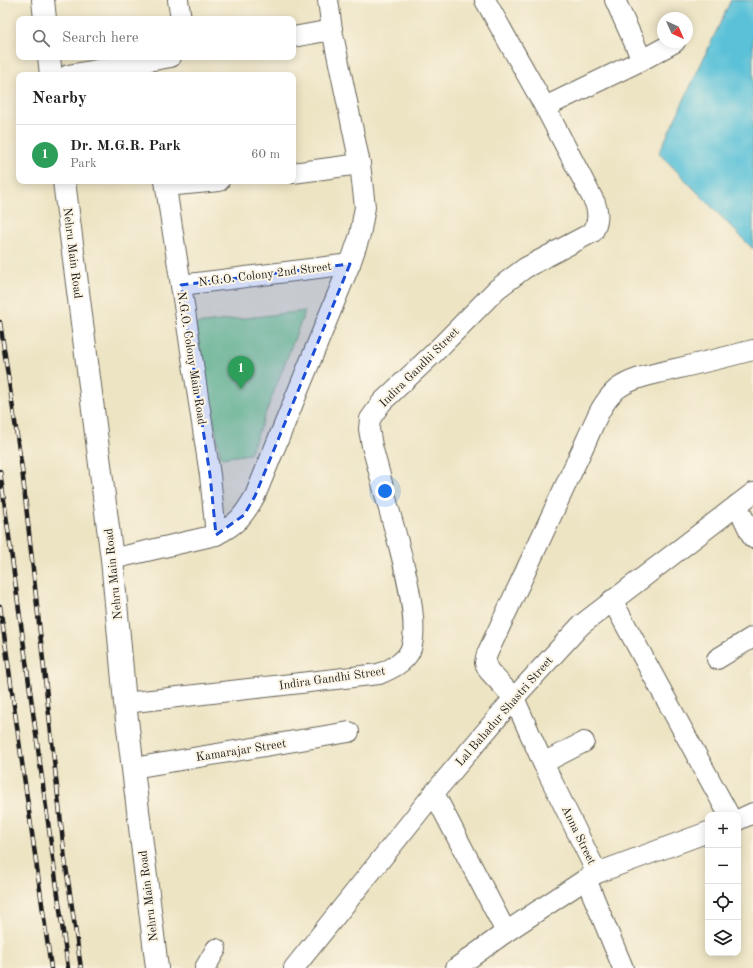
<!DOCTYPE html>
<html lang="en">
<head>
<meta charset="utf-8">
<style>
  :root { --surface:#fff; --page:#f6f6f6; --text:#222; --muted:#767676; --line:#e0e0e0; --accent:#d93025 }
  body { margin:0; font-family:"Old Standard TT",serif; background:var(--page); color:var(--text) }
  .controls { position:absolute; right:12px; bottom:12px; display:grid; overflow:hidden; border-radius:8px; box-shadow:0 2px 10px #0003 }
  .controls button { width:36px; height:36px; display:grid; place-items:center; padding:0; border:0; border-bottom:1px solid var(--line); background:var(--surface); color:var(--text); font:20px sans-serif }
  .compass { position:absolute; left:657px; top:12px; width:36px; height:36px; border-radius:50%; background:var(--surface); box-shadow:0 2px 10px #0003; rotate:135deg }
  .you { position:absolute; left:385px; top:491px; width:14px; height:14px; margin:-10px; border:3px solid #fff; border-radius:50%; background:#1a73e8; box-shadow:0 0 0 6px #1a73e833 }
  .badge { display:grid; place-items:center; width:26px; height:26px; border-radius:50%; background:var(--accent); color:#fff; font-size:13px; font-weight:700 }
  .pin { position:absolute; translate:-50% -33px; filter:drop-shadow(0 1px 2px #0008) }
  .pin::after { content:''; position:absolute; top:21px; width:14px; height:12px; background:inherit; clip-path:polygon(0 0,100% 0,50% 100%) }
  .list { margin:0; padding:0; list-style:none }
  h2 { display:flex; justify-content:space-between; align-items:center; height:52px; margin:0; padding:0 16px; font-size:17px }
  h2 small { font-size:13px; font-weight:400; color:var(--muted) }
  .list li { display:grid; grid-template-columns:26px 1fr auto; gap:12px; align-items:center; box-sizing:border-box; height:60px; padding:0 16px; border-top:1px solid var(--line) }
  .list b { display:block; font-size:15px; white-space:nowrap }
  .list p { margin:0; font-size:13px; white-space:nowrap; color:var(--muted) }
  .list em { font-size:13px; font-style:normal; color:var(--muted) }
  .icon { flex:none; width:22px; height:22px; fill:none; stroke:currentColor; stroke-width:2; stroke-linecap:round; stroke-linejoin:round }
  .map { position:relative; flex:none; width:753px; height:968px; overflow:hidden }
  .search { position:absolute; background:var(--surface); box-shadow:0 2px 10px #0003; left:16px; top:16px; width:280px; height:44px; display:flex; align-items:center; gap:10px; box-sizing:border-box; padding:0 14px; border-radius:8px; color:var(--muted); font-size:15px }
  .panel { position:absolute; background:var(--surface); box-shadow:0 2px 10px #0003; left:16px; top:72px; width:280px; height:112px; border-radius:8px }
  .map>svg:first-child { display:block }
</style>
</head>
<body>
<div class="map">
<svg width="753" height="968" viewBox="0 0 753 968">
  <rect width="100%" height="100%" fill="#fcf5e5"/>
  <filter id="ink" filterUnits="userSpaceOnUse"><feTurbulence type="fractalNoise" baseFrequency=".025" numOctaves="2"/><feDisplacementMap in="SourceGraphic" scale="8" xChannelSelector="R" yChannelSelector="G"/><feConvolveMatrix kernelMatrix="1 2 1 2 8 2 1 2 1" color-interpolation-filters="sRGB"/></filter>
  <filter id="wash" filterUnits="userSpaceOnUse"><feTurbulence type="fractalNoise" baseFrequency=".012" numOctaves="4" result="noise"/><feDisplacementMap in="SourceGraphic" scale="16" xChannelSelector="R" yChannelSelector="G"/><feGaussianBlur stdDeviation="0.9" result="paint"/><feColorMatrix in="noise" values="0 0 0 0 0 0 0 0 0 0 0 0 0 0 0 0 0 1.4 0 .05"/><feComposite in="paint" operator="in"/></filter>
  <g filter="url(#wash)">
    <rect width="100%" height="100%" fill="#ede4c4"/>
    <polygon fill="#91d791" stroke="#567a56" points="305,311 250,454 221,458 195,324"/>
    <polygon fill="#5ac1d8" stroke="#3b6e7a" points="731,0 753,0 753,249 659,153"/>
  </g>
  <g filter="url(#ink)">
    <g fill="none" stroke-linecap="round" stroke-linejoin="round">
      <g stroke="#656257" stroke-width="22">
        <g id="street">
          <polyline points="178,0 181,19"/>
          <polyline points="615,0 642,60"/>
          <polyline points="293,37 332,30"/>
          <polyline points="68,75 171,57"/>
          <polyline points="545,107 642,60 675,42"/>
          <polyline points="293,173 360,164"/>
          <polyline points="165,181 210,475 216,535"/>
          <polyline points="166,186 219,181"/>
          <polyline points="181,285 350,264"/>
          <polyline points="737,505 753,538"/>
          <path d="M 112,559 L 216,535 C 237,524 243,517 255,496 L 350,264 L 360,235 L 365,207 L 360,164 L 332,30 L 328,0"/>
          <polyline points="612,600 729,815"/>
          <polyline points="717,659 753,637"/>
          <path d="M 125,703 L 379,674 C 391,669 404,663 410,651 C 422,624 400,549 392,520 C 385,495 379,471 372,446 L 369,429 L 370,419 L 382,402 L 434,353 L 497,289 L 525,268 L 593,232 C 598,221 599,214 595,203 L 545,107 L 485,0"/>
          <polyline points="543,763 584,742"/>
          <polyline points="133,768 349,732"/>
          <polyline points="434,793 506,932"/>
          <polyline points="738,820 753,813"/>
          <polyline points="597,873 708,832"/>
          <polyline points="205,968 216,949"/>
          <polyline points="294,968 434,793 514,698 581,625 753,493"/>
          <polyline points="456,968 506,932 586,879"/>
          <path d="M 623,968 L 586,879 L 597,873 L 543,763 L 514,698 L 489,671 L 485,663 L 487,654 L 587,439 C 595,421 602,402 617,389 C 633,377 656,374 675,369 C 701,363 727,357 753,350"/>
        </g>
      </g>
      <g stroke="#656257" stroke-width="24">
        <g id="secondary">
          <polyline points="43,0 45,19"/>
          <polyline points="49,57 51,75"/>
          <polyline points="64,181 112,559 125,703 157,968"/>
        </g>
      </g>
      <use href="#street" stroke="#fff" stroke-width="20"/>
      <use href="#secondary" stroke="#fff" stroke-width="22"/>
      <g stroke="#1c1c1c" stroke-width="4.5">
        <g id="rail">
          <polyline points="0,322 22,469 65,860 81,968"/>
          <polyline points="0,471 68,968"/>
          <polyline points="0,606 51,968"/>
        </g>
      </g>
      <use href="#rail" stroke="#fcf5e5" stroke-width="3" stroke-dasharray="9" stroke-linecap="butt"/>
    </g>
  </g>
  <path fill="#1d4ed8" fill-opacity="0.2" stroke="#1d4ed8" stroke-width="3" stroke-dasharray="8 5" stroke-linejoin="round" d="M 350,264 L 255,496 L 244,515 L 216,535 L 210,475 L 181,285 Z"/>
  <g text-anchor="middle" stroke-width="4" stroke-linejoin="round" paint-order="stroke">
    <g font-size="12" fill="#1c1c1c" stroke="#fcf5e5">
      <text transform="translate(73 253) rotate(83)" y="4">Nehru Main Road</text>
      <text transform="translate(265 274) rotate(-7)" y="4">N.G.O. Colony 2nd Street</text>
      <text transform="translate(192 358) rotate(81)" y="4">N.G.O. Colony Main Road</text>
      <text transform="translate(419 367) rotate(-45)" y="4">Indira Gandhi Street</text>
      <text transform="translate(113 574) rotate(-96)" y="4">Nehru Main Road</text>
      <text transform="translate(332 678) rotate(-8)" y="4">Indira Gandhi Street</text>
      <text transform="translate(504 711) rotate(-49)" y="4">Lal Bahadur Shastri Street</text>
      <text transform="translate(241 750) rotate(-9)" y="4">Kamarajar Street</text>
      <text transform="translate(579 835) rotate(64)" y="4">Anna Street</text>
      <text transform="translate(148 896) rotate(-97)" y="4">Nehru Main Road</text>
    </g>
  </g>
</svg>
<div class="controls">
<button>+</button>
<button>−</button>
<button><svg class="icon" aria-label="locate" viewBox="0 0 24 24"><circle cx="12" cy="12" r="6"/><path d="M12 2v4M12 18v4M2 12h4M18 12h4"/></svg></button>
<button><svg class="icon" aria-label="layers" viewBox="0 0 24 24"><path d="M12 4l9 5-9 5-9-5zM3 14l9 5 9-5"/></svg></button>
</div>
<svg class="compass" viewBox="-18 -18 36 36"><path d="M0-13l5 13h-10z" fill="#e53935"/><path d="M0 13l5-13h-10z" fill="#767676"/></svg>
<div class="you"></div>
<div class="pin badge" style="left:241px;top:389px;background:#2e9e5b">1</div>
<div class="search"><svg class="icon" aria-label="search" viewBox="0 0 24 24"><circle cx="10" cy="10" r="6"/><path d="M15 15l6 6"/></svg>Search here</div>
<section class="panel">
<h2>Nearby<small></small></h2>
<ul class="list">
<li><span class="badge" style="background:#2e9e5b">1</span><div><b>Dr. M.G.R. Park</b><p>Park</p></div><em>60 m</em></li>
</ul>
</section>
</div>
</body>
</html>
